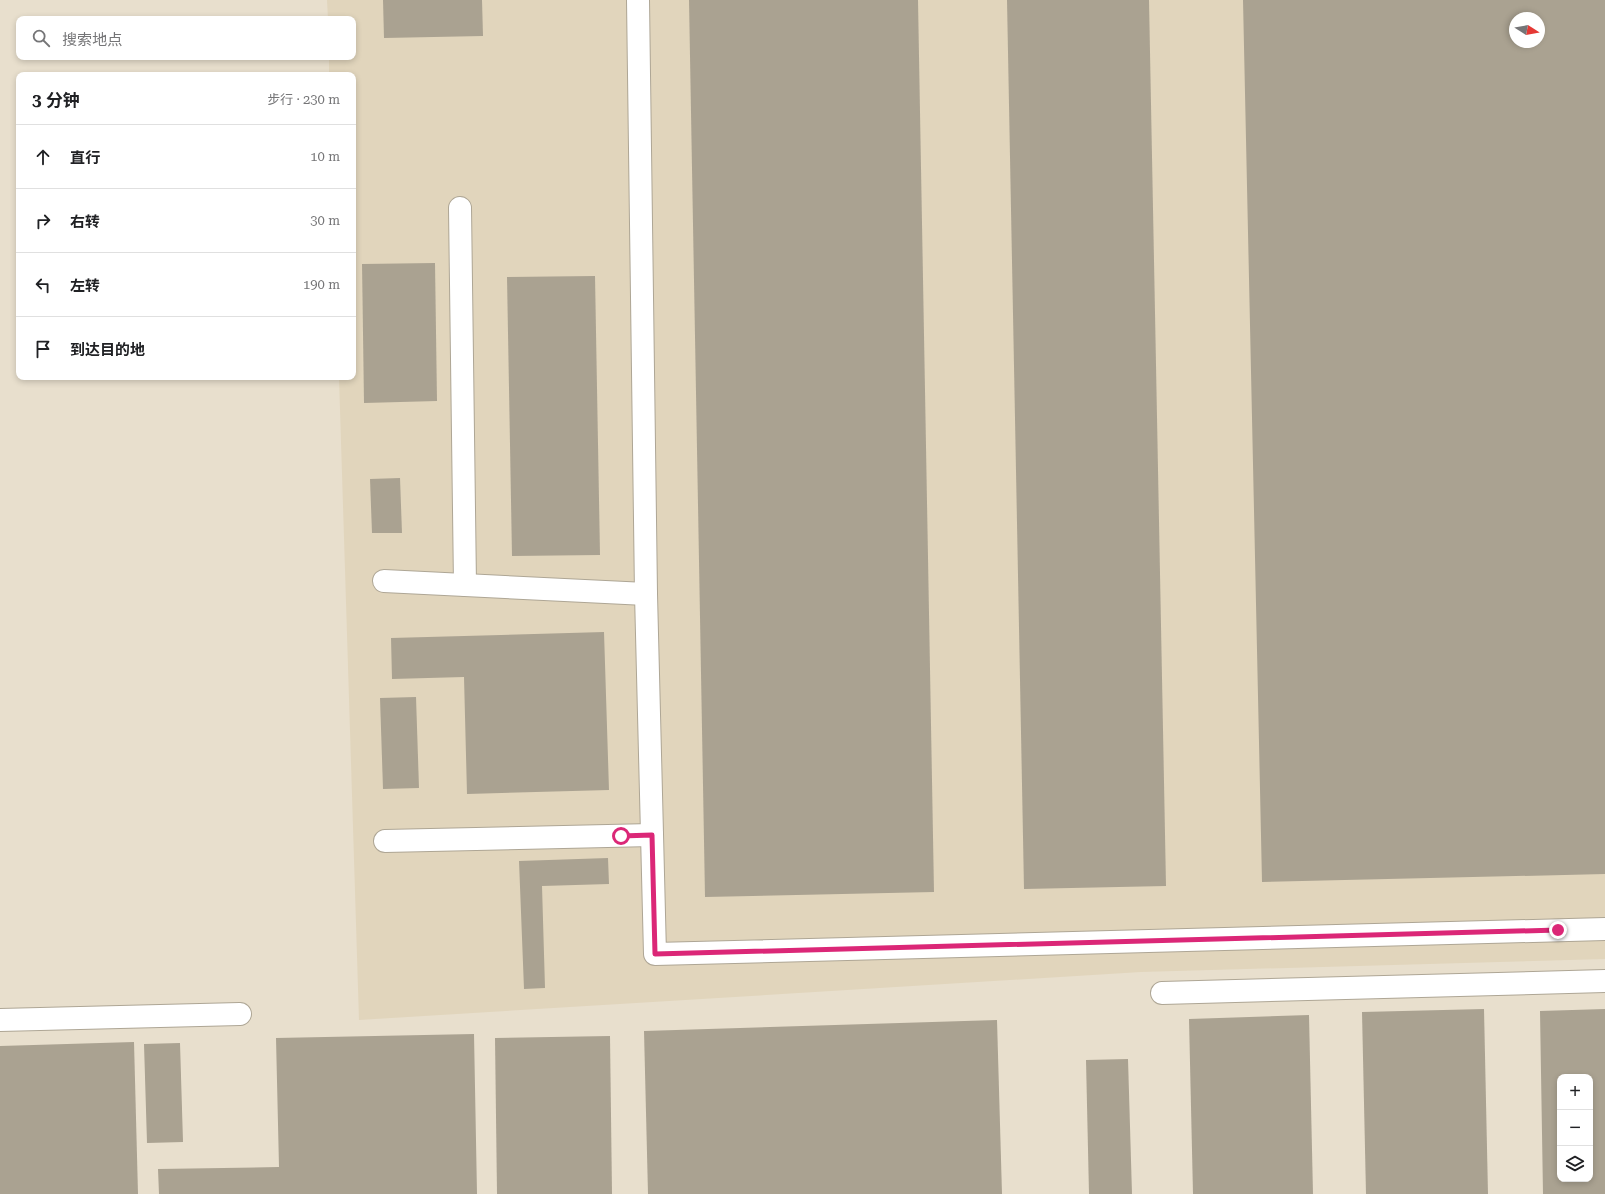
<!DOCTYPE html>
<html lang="zh">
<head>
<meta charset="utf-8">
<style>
  :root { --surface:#fff; --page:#f2f2f2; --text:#202124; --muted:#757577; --line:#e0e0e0 }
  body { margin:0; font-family:"Roboto Serif","Noto Sans SC",serif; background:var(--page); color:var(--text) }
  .controls { position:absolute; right:12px; bottom:12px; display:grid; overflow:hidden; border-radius:8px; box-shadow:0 2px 6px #0003 }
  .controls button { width:36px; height:36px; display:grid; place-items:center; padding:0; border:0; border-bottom:1px solid var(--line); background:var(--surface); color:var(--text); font:20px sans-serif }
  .compass { position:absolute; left:1509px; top:12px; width:36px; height:36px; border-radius:50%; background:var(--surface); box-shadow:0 2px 6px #0003; rotate:101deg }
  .stop { position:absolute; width:12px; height:12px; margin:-9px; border:3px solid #db2777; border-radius:50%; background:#fff }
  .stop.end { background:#db2777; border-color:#fff; box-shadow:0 1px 4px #0008 }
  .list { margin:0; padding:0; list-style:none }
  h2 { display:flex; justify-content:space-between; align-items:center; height:52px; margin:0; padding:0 16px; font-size:17px }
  h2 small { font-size:13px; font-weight:400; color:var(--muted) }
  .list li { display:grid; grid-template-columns:26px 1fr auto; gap:12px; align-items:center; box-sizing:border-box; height:64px; padding:0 16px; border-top:1px solid var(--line) }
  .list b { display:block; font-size:15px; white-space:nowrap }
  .list em { font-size:13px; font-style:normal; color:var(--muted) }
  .icon { flex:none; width:22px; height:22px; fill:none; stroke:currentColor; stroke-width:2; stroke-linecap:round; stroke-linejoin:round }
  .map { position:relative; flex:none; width:1605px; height:1194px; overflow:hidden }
  .search { position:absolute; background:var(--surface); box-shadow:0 2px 6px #0003; left:16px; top:16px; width:340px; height:44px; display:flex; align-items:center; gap:10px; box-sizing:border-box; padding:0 14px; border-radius:8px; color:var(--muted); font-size:15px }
  .panel { position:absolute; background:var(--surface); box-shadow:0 2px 6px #0003; left:16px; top:72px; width:340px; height:308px; border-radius:8px }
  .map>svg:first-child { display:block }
</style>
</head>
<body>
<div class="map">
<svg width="1605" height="1194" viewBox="0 0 1605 1194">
  <rect width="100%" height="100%" fill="#e8dfcd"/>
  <path fill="#e1d5bc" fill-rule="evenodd" d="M 327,0 L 1605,0 L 1605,959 L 1141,972 L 359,1020 L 339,377 L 353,377 L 353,75 L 329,75 L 329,57 L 353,57 L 353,19 L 328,19 ZM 1515,18 L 1539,18 L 1539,42 L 1515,42 Z"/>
  <g fill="#aaa291" fill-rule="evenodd">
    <polygon points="383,0 482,0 483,36 384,38"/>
    <polygon points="689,0 918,0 934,892 705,897"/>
    <polygon points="1007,0 1149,0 1166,886 1024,889"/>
    <path d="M 1243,0 L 1605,0 L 1605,874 L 1262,882 ZM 1515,18 L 1539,18 L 1539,42 L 1515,42 Z"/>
    <polygon points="435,263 437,401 364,403 362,264"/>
    <polygon points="595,276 600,555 512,556 507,277"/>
    <polygon points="400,478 402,533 372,533 370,479"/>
    <polygon points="604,632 609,790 467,794 464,677 392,679 391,638"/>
    <polygon points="416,697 419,788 383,789 380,698"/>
    <polygon points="608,858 609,884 542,886 545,988 524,989 519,861"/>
    <polygon points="1484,1009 1488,1194 1366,1194 1362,1012"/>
    <path d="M 1605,1009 L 1605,1194 L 1543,1194 L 1540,1011 ZM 1560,1077 L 1590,1077 L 1590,1179 L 1560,1179 Z"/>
    <polygon points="1309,1015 1313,1194 1193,1194 1189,1019"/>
    <polygon points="997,1020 1002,1194 648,1194 644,1031"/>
    <polygon points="474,1034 477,1194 159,1194 158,1169 279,1167 276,1038"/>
    <polygon points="610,1036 612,1194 497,1194 495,1038"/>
    <polygon points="134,1042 138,1194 0,1194 0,1046"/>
    <polygon points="180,1043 183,1142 147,1143 144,1044"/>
    <polygon points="1128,1059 1132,1194 1089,1194 1086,1060"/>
  </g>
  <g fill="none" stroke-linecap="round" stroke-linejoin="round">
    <g stroke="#aea695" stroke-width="24">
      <g id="minor">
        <polyline points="638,0 646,594"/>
        <polyline points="460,208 465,585"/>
        <polyline points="384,581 646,594 655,954 1605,929"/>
        <polyline points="385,841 652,835"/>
        <polyline points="1162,993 1605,981"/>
        <polyline points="0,1020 240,1014"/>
      </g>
    </g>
    <use href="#minor" stroke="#fff" stroke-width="22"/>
  </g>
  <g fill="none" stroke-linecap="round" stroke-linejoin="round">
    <polyline stroke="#db2777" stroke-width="5" points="621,836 652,835 655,954 1558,930"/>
  </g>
</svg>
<div class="controls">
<button>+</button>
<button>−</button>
<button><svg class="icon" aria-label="layers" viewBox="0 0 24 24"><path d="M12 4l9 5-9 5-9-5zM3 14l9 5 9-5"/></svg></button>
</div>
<svg class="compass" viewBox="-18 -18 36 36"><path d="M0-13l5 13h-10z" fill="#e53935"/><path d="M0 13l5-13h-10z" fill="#757577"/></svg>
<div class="stop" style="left:621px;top:836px"></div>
<div class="stop end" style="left:1558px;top:930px"></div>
<div class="search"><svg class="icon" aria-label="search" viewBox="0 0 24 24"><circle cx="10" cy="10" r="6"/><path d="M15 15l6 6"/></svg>搜索地点</div>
<section class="panel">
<h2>3 分钟<small>步行 · 230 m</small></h2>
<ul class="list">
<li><svg class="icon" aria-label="ahead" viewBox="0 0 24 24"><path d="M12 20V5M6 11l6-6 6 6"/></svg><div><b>直行</b></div><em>10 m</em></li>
<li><svg class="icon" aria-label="right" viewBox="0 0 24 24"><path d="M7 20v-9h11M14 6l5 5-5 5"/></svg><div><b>右转</b></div><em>30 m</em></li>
<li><svg class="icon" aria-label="left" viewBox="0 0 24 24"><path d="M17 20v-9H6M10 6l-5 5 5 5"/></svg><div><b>左转</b></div><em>190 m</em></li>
<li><svg class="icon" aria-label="arrive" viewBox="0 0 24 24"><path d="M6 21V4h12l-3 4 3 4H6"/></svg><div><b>到达目的地</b></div></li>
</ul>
</section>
</div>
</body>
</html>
